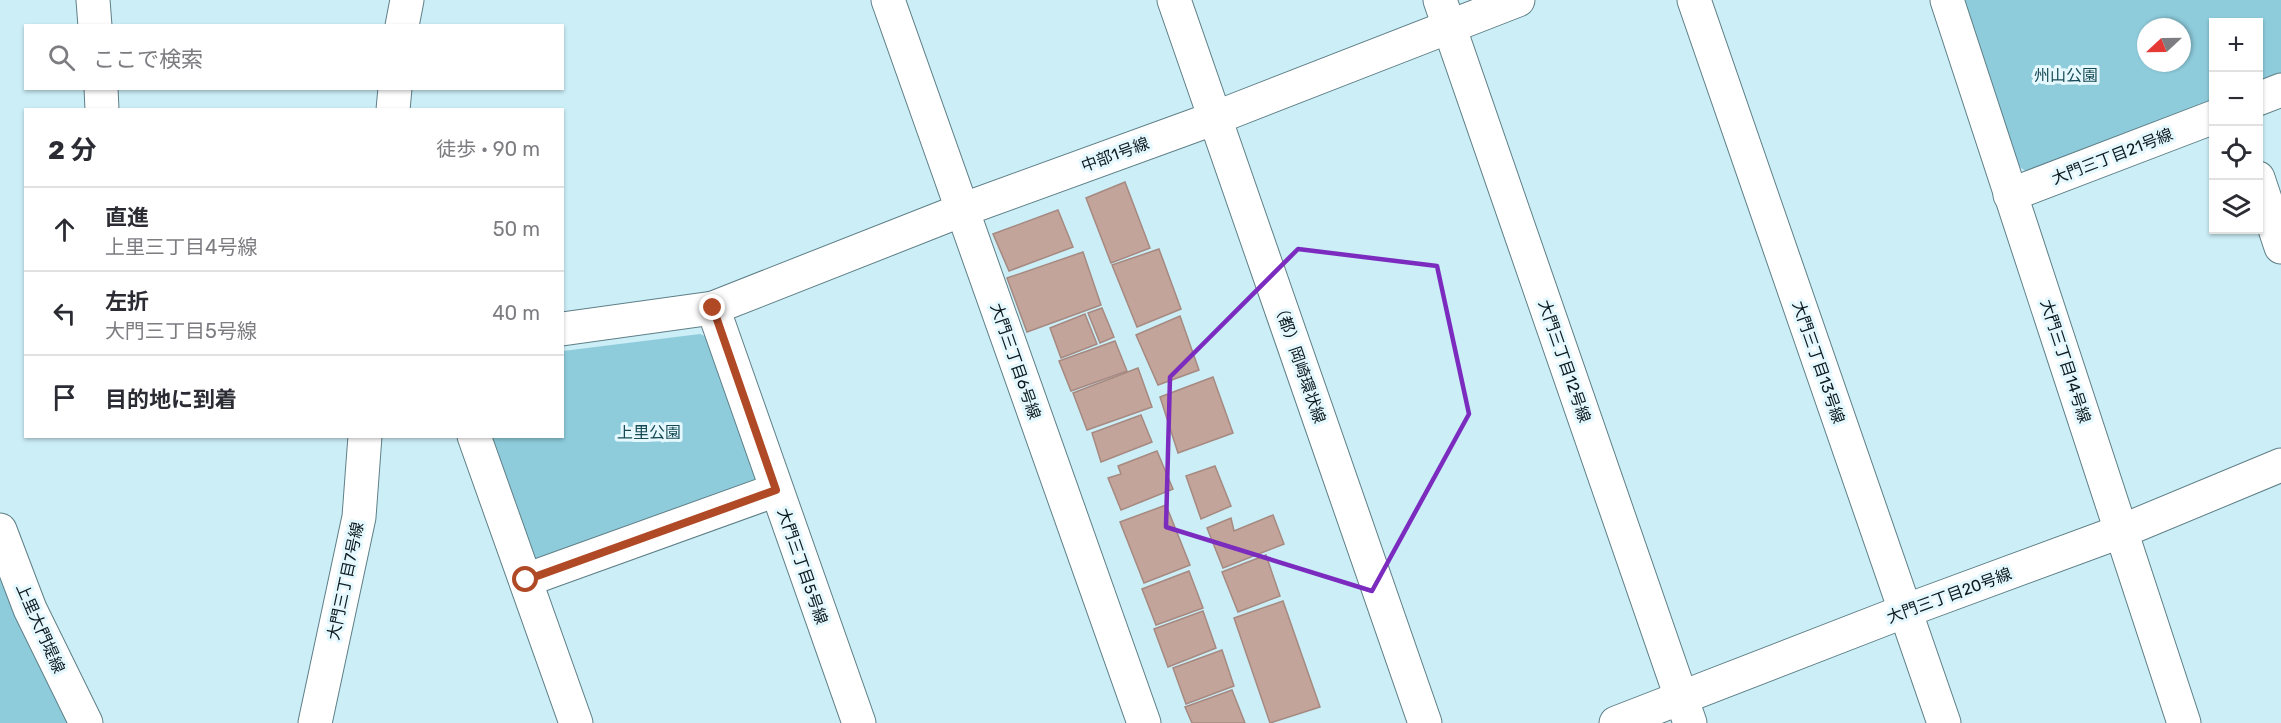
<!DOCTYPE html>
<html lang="ja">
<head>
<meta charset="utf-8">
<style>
  :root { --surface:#fff; --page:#f7f7f7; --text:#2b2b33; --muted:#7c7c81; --line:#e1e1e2 }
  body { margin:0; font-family:Rubik,"Noto Sans JP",sans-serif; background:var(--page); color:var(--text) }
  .controls { position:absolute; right:18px; top:18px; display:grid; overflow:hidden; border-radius:0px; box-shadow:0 2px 4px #0004 }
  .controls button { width:54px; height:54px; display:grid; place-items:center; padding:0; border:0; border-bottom:2px solid var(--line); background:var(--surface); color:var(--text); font:30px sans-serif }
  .compass { position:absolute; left:2137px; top:18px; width:54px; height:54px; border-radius:50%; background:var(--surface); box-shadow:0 2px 4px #0004; rotate:248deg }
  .stop { position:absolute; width:18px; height:18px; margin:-14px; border:4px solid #b04925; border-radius:50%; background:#fff }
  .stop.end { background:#b04925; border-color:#fff; box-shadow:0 2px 6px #0008 }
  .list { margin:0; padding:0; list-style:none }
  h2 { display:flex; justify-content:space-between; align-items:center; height:78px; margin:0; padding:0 24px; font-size:26px }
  h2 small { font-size:20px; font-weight:400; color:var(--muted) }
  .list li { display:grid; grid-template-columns:39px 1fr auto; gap:18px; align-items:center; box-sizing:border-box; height:84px; padding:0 24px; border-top:2px solid var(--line) }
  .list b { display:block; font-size:22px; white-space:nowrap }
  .list p { margin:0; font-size:20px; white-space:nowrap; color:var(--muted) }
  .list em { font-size:20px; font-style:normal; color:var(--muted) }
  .icon { flex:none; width:33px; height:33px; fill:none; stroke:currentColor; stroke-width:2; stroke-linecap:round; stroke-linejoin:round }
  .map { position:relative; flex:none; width:2281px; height:723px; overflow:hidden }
  .search { position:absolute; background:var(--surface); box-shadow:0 2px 4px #0004; left:24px; top:24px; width:540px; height:66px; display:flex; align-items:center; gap:15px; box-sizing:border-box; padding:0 21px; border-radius:0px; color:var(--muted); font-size:22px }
  .panel { position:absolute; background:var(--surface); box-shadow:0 2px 4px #0004; left:24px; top:108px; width:540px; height:330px; border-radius:0px }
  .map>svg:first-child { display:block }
</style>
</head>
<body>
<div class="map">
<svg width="2281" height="723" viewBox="0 0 2281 723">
  <rect width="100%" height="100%" fill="#cbeef7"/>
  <g fill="#8eccdc" fill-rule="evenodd">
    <path d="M 1962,0 L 2281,0 L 2281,73 L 2259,82 L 2258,22 L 2214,22 L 2213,99 L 2027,172 L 2014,163 ZM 2146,27 L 2182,27 L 2182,63 L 2146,63 Z"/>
    <polygon points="700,334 709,338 757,478 751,490 546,562 531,557 488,437 562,436 563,351"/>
    <polygon points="0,573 69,723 0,723"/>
  </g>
  <g fill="#c3a49a" stroke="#a68980" stroke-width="1.5">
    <polygon points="1125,182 1150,248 1111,263 1086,198"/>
    <polygon points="1058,210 1073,247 1009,271 993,234"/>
    <polygon points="1159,249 1181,309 1137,327 1112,265"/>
    <polygon points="1083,252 1101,305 1027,332 1007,278"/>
    <polygon points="1102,308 1114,337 1100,343 1088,313"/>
    <polygon points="1085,314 1097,344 1061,358 1050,328"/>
    <polygon points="1180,316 1199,370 1158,385 1136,335"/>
    <polygon points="1115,341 1127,371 1071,391 1059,361"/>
    <polygon points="1138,368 1152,407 1087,430 1073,393"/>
    <polygon points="1213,377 1233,433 1178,453 1160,397"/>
    <polygon points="1141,415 1152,442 1101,462 1092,433"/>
    <polygon points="1157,451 1173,489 1121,510 1108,478 1121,474 1118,466"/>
    <polygon points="1215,466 1231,506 1201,519 1186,476"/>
    <polygon points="1166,505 1190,565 1144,583 1120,522"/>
    <polygon points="1273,515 1284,544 1223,568 1207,528 1231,518 1234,531"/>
    <polygon points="1266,555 1280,596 1238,612 1222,572"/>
    <polygon points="1189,571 1203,608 1156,625 1142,589"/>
    <polygon points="1283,601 1320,707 1270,723 1234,618"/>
    <polygon points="1203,611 1216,648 1168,667 1154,629"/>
    <polygon points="1222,650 1234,686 1186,704 1173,668"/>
    <polygon points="1232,690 1245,723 1192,723 1185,707"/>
  </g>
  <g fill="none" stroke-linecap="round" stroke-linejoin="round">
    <g stroke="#5f7f87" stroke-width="35">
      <g id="minor">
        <polyline points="93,0 95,26"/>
        <polyline points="888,0 1144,723"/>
        <polyline points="1174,0 1425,723"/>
        <polyline points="1440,0 1690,723"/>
        <polyline points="1694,0 1944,723"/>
        <polyline points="1947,0 2184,723"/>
        <polyline points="402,26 407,0"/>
        <polyline points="101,88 102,110"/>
        <polyline points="2258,99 2281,90"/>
        <polyline points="393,110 395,88"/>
        <polyline points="2258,178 2281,247"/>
        <polyline points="2010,195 2214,117"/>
        <polyline points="713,308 859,723"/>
        <polyline points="562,329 713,308 962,210 1215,118 1518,0"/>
        <polyline points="474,436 576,723"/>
        <polyline points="0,530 30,609 86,723"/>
        <polyline points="526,580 776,490"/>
        <polyline points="315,723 359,517 365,436"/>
        <polyline points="1616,723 1905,611 2122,531 2281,465"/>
      </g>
    </g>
    <use href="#minor" stroke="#fff" stroke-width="33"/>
  </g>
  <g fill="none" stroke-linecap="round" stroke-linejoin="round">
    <polyline stroke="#b04925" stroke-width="8" points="526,580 776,490 713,308"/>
  </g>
  <path fill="none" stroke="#7b2cbf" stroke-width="4.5" stroke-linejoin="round" d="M 1298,249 L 1437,266 L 1469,414 L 1372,591 L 1166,527 L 1170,377 Z"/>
  <g text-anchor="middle" stroke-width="6" stroke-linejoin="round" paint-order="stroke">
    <g font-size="16" fill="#184a55" stroke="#e4f8fe">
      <text x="2066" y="81">州山公園</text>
      <text x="649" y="438">上里公園</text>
    </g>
    <g font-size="16" fill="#0d1a1e" stroke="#e4f8fe">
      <text transform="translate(1115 154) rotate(-20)" y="6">中部1号線</text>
      <text transform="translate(2112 156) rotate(-21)" y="6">大門三丁目21号線</text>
      <text transform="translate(1016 361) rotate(71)" y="6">大門三丁目6号線</text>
      <text transform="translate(1565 361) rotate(71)" y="6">大門三丁目12号線</text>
      <text transform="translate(2066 361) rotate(72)" y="6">大門三丁目14号線</text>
      <text transform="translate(1300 362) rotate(71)" y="6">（都）岡崎環状線</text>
      <text transform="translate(1819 362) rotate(71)" y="6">大門三丁目13号線</text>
      <text transform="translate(803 566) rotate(71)" y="6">大門三丁目5号線</text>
      <text transform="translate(345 581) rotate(-78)" y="6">大門三丁目7号線</text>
      <text transform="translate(1949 595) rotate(-20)" y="6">大門三丁目20号線</text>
      <text transform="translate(41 628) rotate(66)" y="6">上里大門堤線</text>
    </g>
  </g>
</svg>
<div class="controls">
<button>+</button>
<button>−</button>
<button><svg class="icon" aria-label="locate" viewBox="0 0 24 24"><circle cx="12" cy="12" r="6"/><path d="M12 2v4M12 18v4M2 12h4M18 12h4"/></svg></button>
<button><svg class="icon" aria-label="layers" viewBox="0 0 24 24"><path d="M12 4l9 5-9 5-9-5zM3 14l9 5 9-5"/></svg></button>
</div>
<svg class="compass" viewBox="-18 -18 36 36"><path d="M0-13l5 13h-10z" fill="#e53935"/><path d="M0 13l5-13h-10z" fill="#7c7c81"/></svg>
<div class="stop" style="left:526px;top:580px"></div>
<div class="stop end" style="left:713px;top:308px"></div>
<div class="search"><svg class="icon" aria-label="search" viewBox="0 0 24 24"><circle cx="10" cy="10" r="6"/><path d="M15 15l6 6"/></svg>ここで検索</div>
<section class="panel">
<h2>2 分<small>徒歩 · 90 m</small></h2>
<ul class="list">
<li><svg class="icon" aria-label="ahead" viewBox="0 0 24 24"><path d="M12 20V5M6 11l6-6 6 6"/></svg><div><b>直進</b><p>上里三丁目4号線</p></div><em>50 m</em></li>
<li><svg class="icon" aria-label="left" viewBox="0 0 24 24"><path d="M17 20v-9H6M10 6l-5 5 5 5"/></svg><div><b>左折</b><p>大門三丁目5号線</p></div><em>40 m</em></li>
<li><svg class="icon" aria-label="arrive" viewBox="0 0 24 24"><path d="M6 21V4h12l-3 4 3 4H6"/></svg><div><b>目的地に到着</b></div></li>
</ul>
</section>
</div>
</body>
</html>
